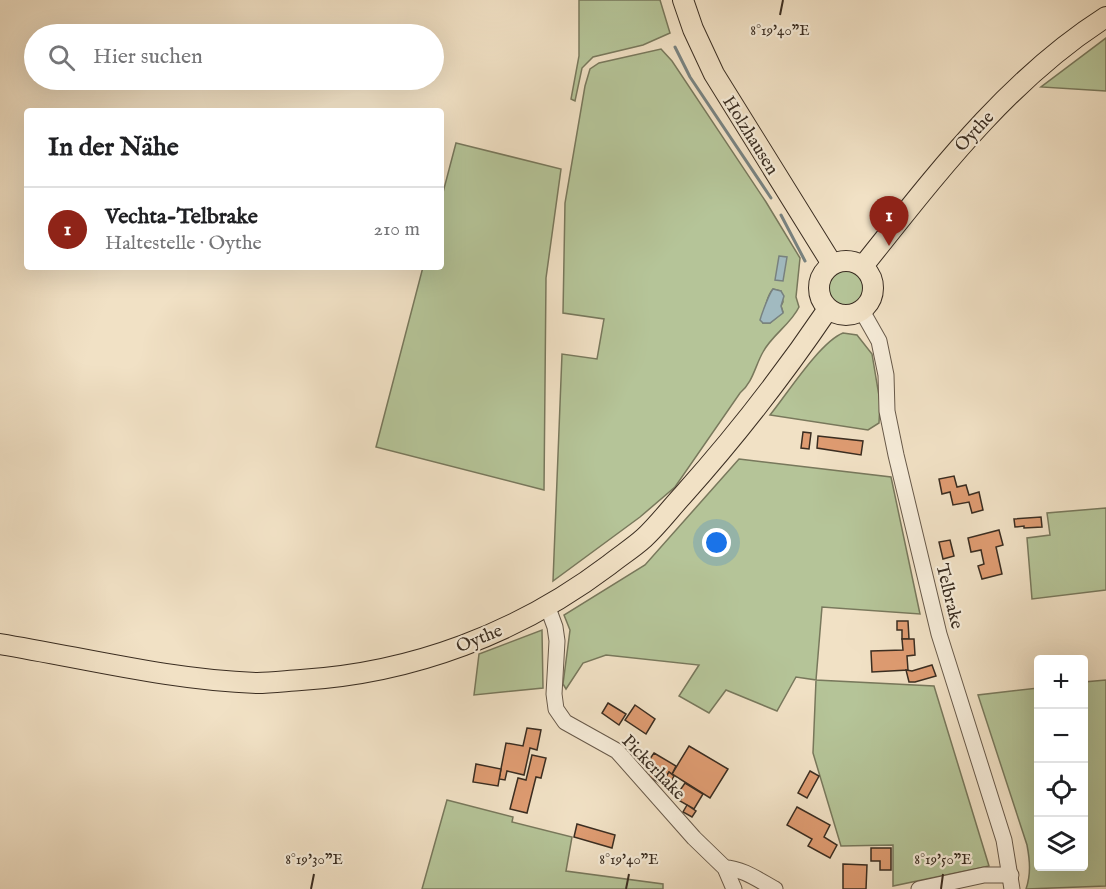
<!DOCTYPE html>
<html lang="de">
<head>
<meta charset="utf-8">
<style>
  :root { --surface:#fff; --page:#f2f2f2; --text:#202124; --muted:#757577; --line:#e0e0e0; --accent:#8f2418 }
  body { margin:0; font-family:"IM FELL English",serif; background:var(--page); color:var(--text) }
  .controls { position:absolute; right:18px; bottom:18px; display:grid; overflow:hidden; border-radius:6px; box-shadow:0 6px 24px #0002 }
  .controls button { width:54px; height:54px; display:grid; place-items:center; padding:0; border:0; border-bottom:2px solid var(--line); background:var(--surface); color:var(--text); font:30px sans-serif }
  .you { position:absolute; left:717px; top:543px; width:21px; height:21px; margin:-15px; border:4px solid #fff; border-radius:50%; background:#1a73e8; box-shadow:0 0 0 9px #1a73e833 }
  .badge { display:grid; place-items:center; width:39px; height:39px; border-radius:50%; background:var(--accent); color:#fff; font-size:20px; font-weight:700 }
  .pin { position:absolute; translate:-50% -50px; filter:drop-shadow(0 2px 3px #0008) }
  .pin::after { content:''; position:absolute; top:32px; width:21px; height:18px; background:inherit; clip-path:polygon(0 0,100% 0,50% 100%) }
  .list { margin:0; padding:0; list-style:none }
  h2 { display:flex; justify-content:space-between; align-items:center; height:78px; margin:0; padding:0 24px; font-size:26px }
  h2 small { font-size:20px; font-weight:400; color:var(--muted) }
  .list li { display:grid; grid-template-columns:39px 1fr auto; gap:18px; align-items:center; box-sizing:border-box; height:84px; padding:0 24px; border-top:2px solid var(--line) }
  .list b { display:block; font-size:22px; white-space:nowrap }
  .list p { margin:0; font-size:20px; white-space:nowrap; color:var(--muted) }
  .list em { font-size:20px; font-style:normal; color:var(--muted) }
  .icon { flex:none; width:33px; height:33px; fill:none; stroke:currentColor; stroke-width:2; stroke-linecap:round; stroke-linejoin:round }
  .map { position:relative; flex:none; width:1106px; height:889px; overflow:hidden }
  .search { position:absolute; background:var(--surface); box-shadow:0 6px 24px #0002; left:24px; top:24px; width:420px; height:66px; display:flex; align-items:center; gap:15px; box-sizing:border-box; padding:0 21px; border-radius:33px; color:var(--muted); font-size:22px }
  .panel { position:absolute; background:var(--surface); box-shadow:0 6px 24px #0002; left:24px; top:108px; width:420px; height:162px; border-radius:6px }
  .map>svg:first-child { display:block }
</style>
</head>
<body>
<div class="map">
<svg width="1106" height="889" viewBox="0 0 1106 889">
  <rect width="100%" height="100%" fill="#f1e1c5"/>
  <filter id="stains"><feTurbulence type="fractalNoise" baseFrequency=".00333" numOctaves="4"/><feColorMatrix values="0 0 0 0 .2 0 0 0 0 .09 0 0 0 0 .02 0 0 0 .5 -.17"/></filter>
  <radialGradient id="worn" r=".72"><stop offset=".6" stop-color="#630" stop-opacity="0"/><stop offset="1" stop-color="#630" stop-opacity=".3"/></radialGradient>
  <g fill="#b5c498" stroke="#78785c" stroke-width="1.5" fill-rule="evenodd">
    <polygon points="579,0 660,0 670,33 643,45 593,57 582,68 575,101 571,99 579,56"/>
    <polygon points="1106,38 1106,91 1041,87"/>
    <path d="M 661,49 L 672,61 L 766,202 L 800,258 L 796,297 L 799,307 C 791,324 772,335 763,352 C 755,366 753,382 740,393 L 675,487 L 640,517 L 553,581 L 562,354 L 597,359 L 604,319 L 563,313 L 565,203 L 585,86 L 590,69 L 599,63 ZM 773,289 L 781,291 L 783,302 L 781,306 L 783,312 L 770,323 L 763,323 C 764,312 766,297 773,289 Z"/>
    <polygon points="456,143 561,169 546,278 544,490 376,447 423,267 441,267 441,200"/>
    <circle cx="845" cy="288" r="19"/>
    <path d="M 843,333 L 857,335 L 872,354 L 880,402 L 879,423 L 868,430 L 770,415 C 787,394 820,342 843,333 Z"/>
    <polygon points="739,459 891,477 920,614 822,607 816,680 934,686 989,866 893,886 893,845 841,846 813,753 816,680 796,677 777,711 726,690 709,713 679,696 699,665 606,655 583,663 566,689 563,684 570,630 564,615 645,565"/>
    <polygon points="1106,508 1106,590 1032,599 1027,538 1050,535 1047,513"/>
    <polygon points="542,630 543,688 474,695 479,654"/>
    <path d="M 1106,680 L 1106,886 L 1026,889 C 1031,874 1030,861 1027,845 L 978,695 L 1038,688 L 1038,866 L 1084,866 L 1084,682 Z"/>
    <polygon points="447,800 513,817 512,822 572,837 566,871 663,884 663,889 422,889"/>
  </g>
  <g fill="#a1bac0" stroke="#788280" stroke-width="1.5">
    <polygon points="779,256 787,257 783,281 775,280"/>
    <path d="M 773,289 L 781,291 L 784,296 L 781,306 L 783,313 L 770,323 L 763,323 L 760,320 C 762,313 769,294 773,289 Z"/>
  </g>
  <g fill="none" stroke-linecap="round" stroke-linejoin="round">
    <g stroke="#788280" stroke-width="3">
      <polyline points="675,47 690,77 771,198"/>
      <polyline points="781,215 805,261"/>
    </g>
  </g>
  <g fill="#df9c72" stroke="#3a2d21" stroke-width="1.5">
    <polygon points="803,432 811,433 809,449 801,448"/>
    <polygon points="818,436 863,441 861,455 817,448"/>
    <polygon points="954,476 957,487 966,485 969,495 979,492 983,510 972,513 969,502 953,505 950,492 942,494 939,479"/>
    <polygon points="1041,517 1042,527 1024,528 1024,526 1015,527 1014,519"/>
    <polygon points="999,530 1003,545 996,547 1002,574 982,579 978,566 984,564 981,550 971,552 968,538"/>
    <polygon points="950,540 954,556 943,559 939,542"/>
    <polygon points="897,621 908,621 909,639 902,639 902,630 897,630"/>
    <polygon points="902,639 914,639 915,655 907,656 908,670 872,672 871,651 903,650"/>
    <polygon points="932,665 936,676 915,682 909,682 906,670 912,671"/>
    <polygon points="608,703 626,714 619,725 602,713"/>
    <polygon points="635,705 655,719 646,734 625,720"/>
    <polygon points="527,728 541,730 537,750 530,748 524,775 507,771 505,780 499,779 506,743 523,746"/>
    <polygon points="689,746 728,769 710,798 672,774"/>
    <polygon points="654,753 676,766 672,774 669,772 661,784 648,776 652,770 645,766"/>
    <polygon points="532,755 546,758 541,778 536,777 527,813 510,809 518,778 526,780"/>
    <polygon points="476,764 501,769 498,786 473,782"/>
    <polygon points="810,771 819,776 807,798 798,793"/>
    <polygon points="669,772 674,776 669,785 663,781"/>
    <polygon points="685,783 703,794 694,809 680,801 681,799 676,796"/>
    <polygon points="687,805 696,811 692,817 683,812"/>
    <polygon points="797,807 830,825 824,837 837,845 830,858 808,846 812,839 787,825"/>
    <polygon points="577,824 615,835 612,848 574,837"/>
    <polygon points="871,848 891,848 891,870 880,870 880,861 871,861"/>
    <polygon points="843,864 867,865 866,889 843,889"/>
  </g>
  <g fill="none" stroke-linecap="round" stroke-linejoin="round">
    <g stroke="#685a4a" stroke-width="17">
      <g id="minor">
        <polyline points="862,311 879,341 886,375 887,411 896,455 939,634 1004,840 1012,889"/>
        <polyline points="547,605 555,627 557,641 554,694 556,709 565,722 617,751 694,838 725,868 734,889"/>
        <path d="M 725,868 C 742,868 760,881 775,889"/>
        <polyline points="919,889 984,875 1011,875"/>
      </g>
    </g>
    <g stroke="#3a2d21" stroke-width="22">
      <g id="major">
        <polyline points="683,0 693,29 714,74 832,264"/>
        <circle cx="846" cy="288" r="27"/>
        <path d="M 863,266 C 935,176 1007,80 1106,17"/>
        <path d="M 0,644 C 85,658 170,680 257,683 C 271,683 286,681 301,680 C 413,673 519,633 609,565 C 620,556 633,548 644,538 C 658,525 670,509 683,495 C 735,437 784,374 828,309"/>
      </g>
    </g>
    <use href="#minor" stroke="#f6ecd9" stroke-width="15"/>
    <use href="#major" stroke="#f1e1c5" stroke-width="20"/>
  </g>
  <path fill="none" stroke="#3a2d21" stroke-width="2" d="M 780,15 L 783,0M 311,889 L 314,874M 626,889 L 629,874M 941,889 L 943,874"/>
  <g text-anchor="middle" stroke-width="4.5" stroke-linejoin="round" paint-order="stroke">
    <g font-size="18" fill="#3a2d21" stroke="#f6ecd9">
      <text transform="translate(974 131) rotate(-47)" y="6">Oythe</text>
      <text transform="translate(751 135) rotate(58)" y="6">Holzhausen</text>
      <text transform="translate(950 596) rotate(76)" y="6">Telbrake</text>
      <text transform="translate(479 638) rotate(-22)" y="6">Oythe</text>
      <text transform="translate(654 767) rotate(46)" y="6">Pickerhake</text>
    </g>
  </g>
  <g font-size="15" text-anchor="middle" fill="#3a2d21" stroke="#f6ecd9" stroke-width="4.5" stroke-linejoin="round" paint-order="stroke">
    <text x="780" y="35">8°19'40"E</text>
    <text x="314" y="864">8°19'30"E</text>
    <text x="629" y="864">8°19'40"E</text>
    <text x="943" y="864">8°19'50"E</text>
  </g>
  <rect width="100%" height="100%" filter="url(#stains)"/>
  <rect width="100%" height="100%" fill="url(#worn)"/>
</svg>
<div class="controls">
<button>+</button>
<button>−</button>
<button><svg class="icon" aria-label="locate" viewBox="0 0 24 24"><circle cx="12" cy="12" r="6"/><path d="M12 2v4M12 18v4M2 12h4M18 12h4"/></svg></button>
<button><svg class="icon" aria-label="layers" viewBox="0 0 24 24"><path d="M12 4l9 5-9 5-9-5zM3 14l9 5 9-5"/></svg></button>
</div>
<div class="you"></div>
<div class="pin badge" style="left:889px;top:246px">1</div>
<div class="search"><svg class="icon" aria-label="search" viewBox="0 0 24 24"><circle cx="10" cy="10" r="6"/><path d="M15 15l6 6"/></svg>Hier suchen</div>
<section class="panel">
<h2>In der Nähe<small></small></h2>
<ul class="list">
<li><span class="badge">1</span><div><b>Vechta-Telbrake</b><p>Haltestelle · Oythe</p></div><em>210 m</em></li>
</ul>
</section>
</div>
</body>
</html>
